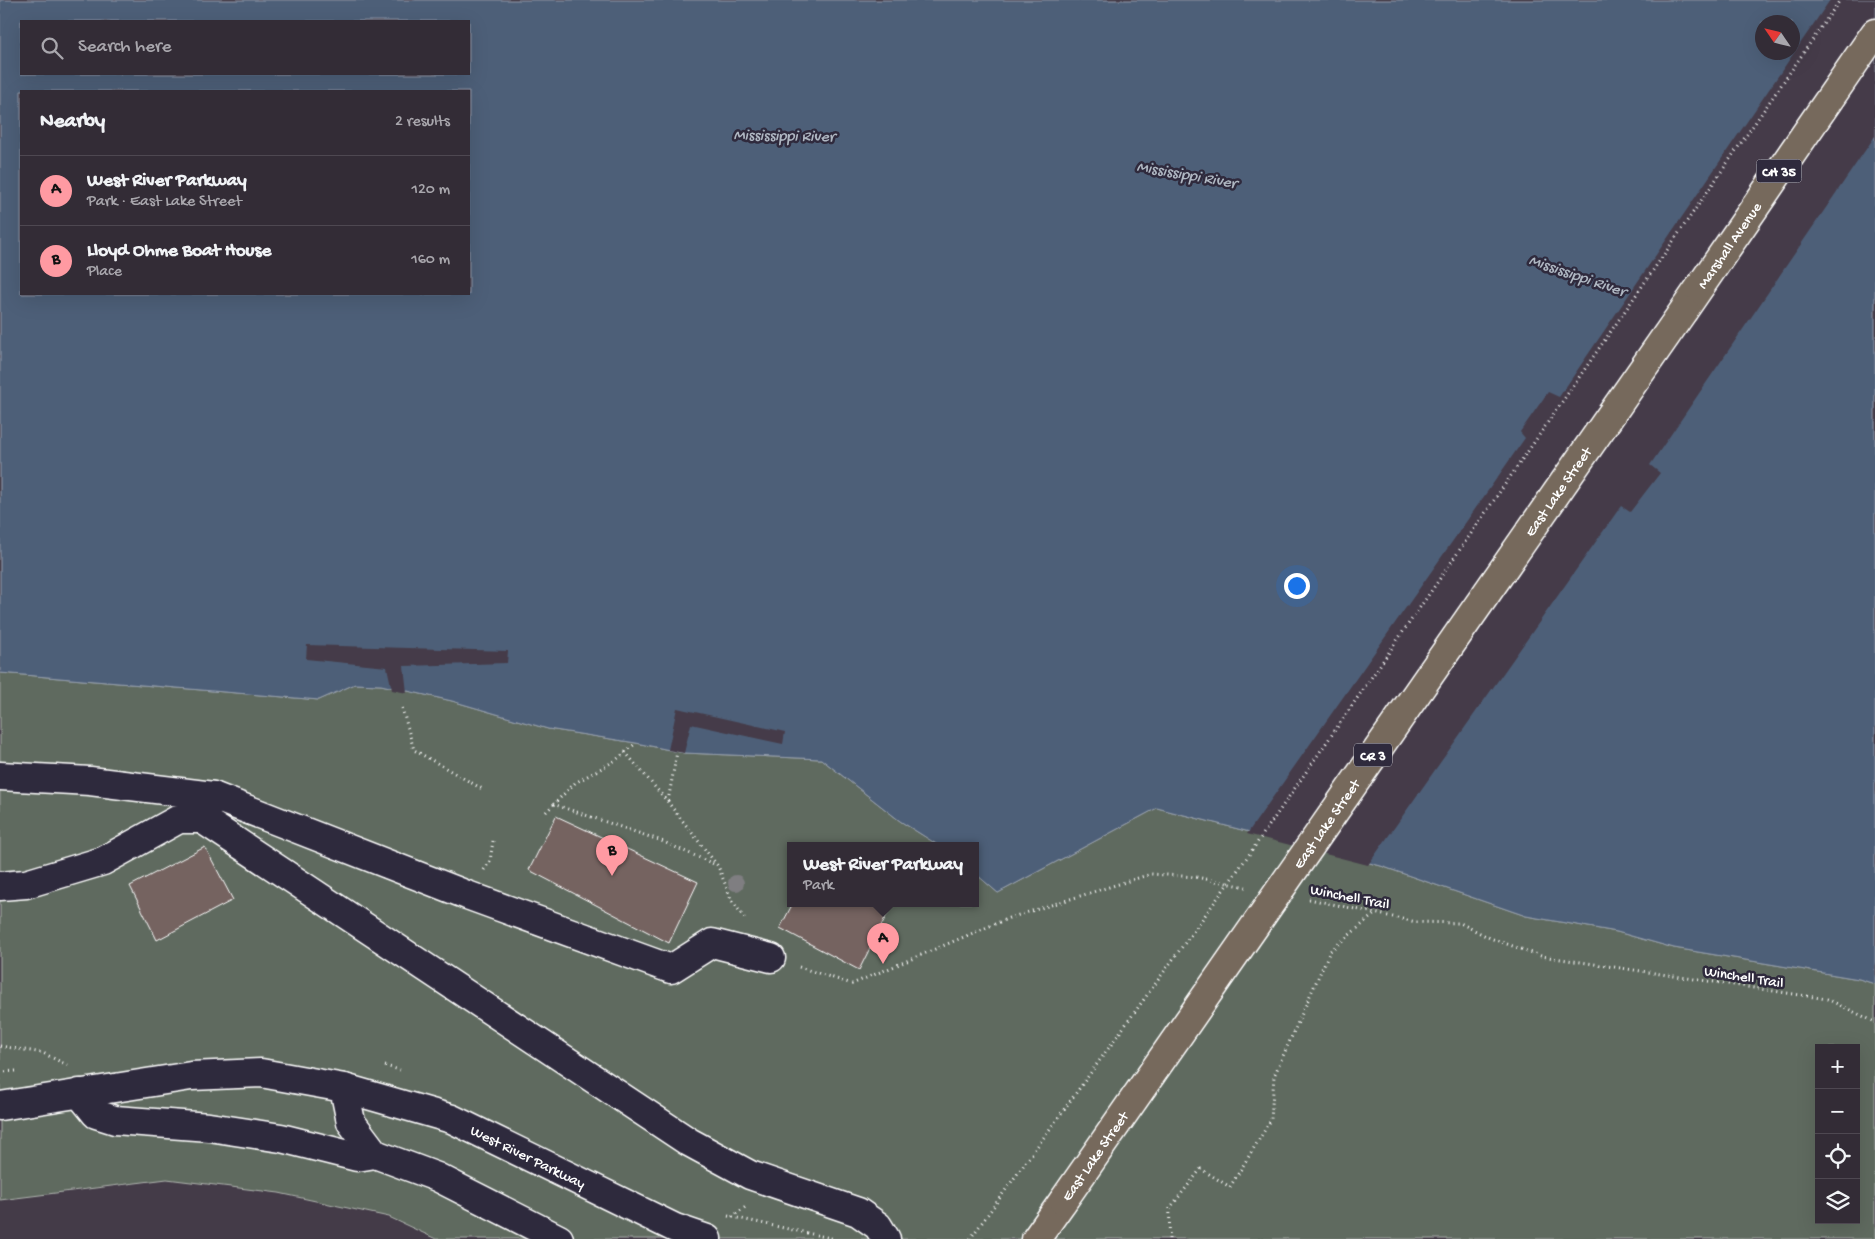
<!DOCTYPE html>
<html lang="en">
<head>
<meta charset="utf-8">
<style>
  :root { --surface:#332c36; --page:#3b343e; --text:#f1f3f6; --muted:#a9a7ad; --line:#4e4851; --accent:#ff9aa2 }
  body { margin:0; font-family:"Gochi Hand",sans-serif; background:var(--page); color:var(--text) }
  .controls { position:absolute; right:15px; bottom:15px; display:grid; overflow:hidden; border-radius:0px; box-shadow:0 5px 20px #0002 }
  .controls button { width:45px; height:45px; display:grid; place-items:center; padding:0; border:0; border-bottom:1px solid var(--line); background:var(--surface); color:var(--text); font:25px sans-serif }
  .compass { position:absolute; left:1755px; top:15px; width:45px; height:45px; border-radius:50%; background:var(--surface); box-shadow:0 5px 20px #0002; rotate:305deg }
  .you { position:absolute; left:1296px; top:585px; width:18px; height:18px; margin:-12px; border:4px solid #fff; border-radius:50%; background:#1a73e8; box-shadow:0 0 0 8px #1a73e833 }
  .badge { display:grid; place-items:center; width:32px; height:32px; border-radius:50%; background:var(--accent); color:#111; font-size:16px; font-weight:700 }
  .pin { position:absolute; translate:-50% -41px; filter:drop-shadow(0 1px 2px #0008) }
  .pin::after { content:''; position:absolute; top:26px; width:18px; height:15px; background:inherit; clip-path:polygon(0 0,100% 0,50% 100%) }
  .popup { position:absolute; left:787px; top:842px; width:192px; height:65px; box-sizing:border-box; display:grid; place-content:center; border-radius:0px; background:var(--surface); filter:drop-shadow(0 1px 4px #0005); font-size:16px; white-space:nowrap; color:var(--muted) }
  .popup b { font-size:19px; color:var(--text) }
  .popup::after { content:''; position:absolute; left:50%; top:100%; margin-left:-10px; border:10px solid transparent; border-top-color:var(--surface) }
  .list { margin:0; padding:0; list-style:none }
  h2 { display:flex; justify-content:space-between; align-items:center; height:65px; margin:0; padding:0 20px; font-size:21px }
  h2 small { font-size:16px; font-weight:400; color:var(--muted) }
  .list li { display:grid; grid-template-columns:32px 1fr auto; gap:15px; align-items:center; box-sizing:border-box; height:70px; padding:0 20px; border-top:1px solid var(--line) }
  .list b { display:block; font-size:19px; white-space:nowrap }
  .list p { margin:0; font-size:16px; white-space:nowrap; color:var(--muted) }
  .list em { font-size:16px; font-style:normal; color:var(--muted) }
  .icon { flex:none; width:28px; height:28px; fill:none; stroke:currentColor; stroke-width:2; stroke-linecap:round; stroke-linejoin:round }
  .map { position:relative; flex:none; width:1875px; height:1239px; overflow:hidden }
  .search { position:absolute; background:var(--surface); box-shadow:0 5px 20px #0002; left:20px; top:20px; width:450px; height:55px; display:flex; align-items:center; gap:12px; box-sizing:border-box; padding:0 18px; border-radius:0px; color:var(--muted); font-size:19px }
  .panel { position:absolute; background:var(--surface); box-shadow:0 5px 20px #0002; left:20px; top:90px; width:450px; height:205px; border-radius:0px }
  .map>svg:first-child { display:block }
</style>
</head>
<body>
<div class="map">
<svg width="1875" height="1239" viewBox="0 0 1875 1239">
  <rect width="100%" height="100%" fill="#443b48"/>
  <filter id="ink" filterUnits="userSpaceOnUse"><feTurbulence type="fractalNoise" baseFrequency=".02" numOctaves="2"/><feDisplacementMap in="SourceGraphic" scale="10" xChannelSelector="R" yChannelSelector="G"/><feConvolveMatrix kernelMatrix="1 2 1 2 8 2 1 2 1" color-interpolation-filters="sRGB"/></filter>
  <g filter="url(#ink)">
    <path fill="#5f6a5f" stroke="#afb4af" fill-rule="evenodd" d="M 0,673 L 319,700 L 355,684 L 381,685 L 452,701 L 548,729 L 636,743 L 684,753 L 821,759 L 900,821 L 938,845 L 790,845 L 790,903 L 976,903 L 976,874 L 998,893 L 1157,808 L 1381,866 L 1526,916 L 1617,932 L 1674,948 L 1859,979 L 1875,984 L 1875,1239 L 436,1239 L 389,1217 L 279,1193 L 167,1179 L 0,1200 ZM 1819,1048 L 1856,1048 L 1856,1220 L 1819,1220 Z"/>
    <path fill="#4e5f78" stroke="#959fae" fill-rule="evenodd" d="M 0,0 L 1875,0 L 1875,984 L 1859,979 L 1674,948 L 1617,932 L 1526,916 L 1381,866 L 1157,808 L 998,893 L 976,874 L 976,845 L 938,845 L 900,821 L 821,759 L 684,753 L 636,743 L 548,729 L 452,701 L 381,685 L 355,684 L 319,700 L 0,673 ZM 21,21 L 469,21 L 469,74 L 21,74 ZM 1762,22 L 1792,22 L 1792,52 L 1762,52 ZM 21,91 L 469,91 L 469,294 L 21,294 Z"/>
    <g fill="#443b48">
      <polygon points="1830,0 1875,0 1875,136 1650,465 1660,473 1630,512 1621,506 1368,865 1247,834 1525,438 1520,432 1548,392 1559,397"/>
      <polygon points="307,645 508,651 507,663 404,666 407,693 392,690 387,667 306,659"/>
      <polygon points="677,708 785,732 783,744 691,724 684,753 668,750"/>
    </g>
    <g fill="#746361" stroke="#fff">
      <polygon points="556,816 698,882 669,943 529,870"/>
      <polygon points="205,847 233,900 157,940 130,886"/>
      <polygon points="793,903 875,903 889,910 859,970 780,928"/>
    </g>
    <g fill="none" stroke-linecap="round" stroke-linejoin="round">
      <g stroke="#fff" stroke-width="31">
        <g id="minor">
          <polyline points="0,776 90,781 213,796 467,895 671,969 712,943 771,958"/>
          <polyline points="213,796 202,819 689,1142 750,1175 858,1212 878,1226 886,1239"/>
          <polyline points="0,886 26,884 103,861 179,819 202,819"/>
          <polyline points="344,1088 351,1122 375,1154"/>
          <polyline points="79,1093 96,1114 115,1120 209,1127 281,1138 357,1157 375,1154 437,1177 559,1239"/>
          <path id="s1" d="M 0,1106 L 191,1076 L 261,1073 L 344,1088 L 452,1119 L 675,1228 L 707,1239"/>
        </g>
      </g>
      <g stroke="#fff" stroke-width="31">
        <g id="major">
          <path id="s2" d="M 1684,310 L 1875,33"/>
          <polyline points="1036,1239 1063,1201"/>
        </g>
      </g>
      <g stroke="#fff" stroke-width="3" stroke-dasharray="1 4" stroke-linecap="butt">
        <polyline points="402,708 414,750 484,790"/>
        <polyline points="625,752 667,801 718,866 731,899 745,919"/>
        <polyline points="668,801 677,752"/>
        <polyline points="553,804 659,840 716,865"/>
        <polyline points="546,812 575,783 616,760 636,743"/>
        <polyline points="484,870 490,861 493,841"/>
        <polyline points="1309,899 1416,922 1460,923 1490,938 1541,956 1827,999 1875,1022"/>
        <polyline points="799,967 852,984 1009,918 1151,874 1196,877 1246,887"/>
        <polyline points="0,1046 43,1053 67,1065"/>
        <polyline points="385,1066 400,1070"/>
        <polyline points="0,1072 17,1071"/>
        <polyline points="728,1216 835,1239"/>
        <polyline points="732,1217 747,1206"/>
        <polyline points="1169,1239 1170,1208 1201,1169 1230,1187 1271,1120 1274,1076 1330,951 1376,913"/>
      </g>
      <use href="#minor" stroke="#2f2a3d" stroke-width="28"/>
      <use href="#major" stroke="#76695c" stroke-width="28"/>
      <g stroke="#fff" stroke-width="31" stroke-linecap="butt">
        <g id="major-bridge">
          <path id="s3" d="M 1063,1201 L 1684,310"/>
        </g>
      </g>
      <polyline stroke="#fff" stroke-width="3" stroke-dasharray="1 4" stroke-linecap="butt" points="970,1239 1248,856 1840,0"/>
      <use href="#major-bridge" stroke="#76695c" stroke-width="28"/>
    </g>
    <circle fill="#7f7e81" cx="736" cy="883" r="8"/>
  </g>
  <g text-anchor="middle" stroke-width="5" stroke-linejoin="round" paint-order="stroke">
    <g fill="#2f2a3d" stroke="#c1bfc5" stroke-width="1">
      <rect x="1756.5" y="159.5" width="45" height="23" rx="4"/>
      <rect x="1354" y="743.5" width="38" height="23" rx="4"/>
    </g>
    <g font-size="14" font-weight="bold" fill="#fff">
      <text x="1779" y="176">CH 35</text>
      <text x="1373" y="760">CR 3</text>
    </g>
    <g font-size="15" fill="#fff" stroke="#2f2a3d">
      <text dy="5" stroke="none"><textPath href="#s2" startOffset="79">Marshall Avenue</textPath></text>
      <text dy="5" stroke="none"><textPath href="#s3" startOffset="865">East Lake Street</textPath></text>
      <text dy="5" stroke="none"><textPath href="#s3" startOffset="460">East Lake Street</textPath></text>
      <text transform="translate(1350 896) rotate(11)" y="5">Winchell Trail</text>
      <text transform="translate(1744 976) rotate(9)" y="5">Winchell Trail</text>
      <text dy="5" stroke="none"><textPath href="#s1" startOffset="545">West River Parkway</textPath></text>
      <text dy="5" stroke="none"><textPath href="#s3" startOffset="55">East Lake Street</textPath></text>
    </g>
    <g font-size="16" font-style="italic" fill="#afb7c2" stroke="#2f2a3d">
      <text transform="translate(784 134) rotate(1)" y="6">Mississippi River</text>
      <text transform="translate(1187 173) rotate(10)" y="6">Mississippi River</text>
      <text transform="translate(1578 274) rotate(19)" y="6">Mississippi River</text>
    </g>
  </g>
</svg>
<div class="controls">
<button>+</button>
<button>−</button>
<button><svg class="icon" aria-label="locate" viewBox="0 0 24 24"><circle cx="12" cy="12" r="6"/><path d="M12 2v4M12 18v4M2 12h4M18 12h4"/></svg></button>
<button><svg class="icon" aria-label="layers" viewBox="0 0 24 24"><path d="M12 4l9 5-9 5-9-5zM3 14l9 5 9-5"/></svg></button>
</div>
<svg class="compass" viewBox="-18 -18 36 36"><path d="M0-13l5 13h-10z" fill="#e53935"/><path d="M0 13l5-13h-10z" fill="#a9a7ad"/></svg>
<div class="you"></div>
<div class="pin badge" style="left:883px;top:964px">A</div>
<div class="popup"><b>West River Parkway</b>Park</div>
<div class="pin badge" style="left:612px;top:876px">B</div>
<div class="search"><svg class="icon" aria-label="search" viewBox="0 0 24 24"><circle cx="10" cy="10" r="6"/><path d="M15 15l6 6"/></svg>Search here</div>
<section class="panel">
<h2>Nearby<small>2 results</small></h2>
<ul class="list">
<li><span class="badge">A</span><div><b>West River Parkway</b><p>Park · East Lake Street</p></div><em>120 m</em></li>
<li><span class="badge">B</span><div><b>Lloyd Ohme Boat House</b><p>Place</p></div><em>160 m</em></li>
</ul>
</section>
</div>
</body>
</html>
